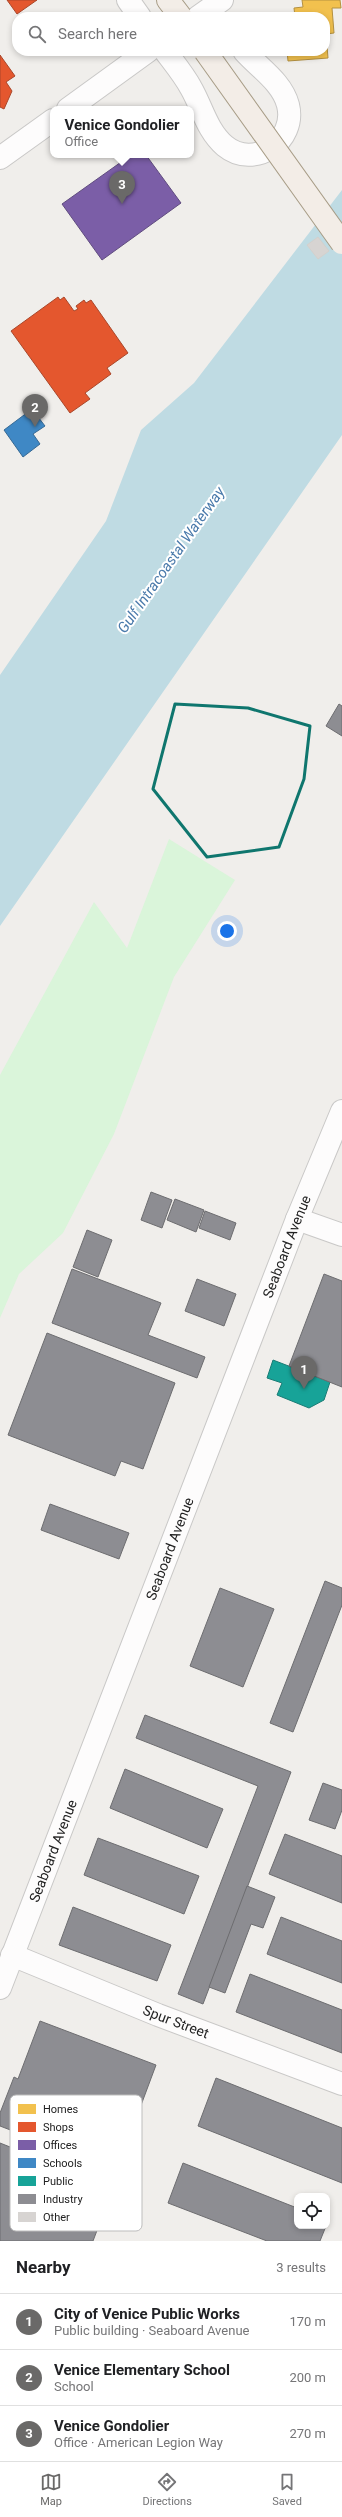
<!DOCTYPE html>
<html lang="en">
<head>
<meta charset="utf-8">
<style>
  :root { --surface:#fff; --page:#f2f2f2; --text:#202124; --muted:#757577; --line:#e0e0e0; --accent:#6a6968 }
  body { margin:0; font-family:Roboto,sans-serif; background:var(--page); color:var(--text) }
  .controls { position:absolute; right:12px; bottom:12px; display:grid; overflow:hidden; border-radius:8px; box-shadow:0 2px 6px #0003 }
  .controls button { width:36px; height:36px; display:grid; place-items:center; padding:0; border:0; border-bottom:1px solid var(--line); background:var(--surface); color:var(--text); font:20px sans-serif }
  .you { position:absolute; left:227px; top:931px; width:14px; height:14px; margin:-10px; border:3px solid #fff; border-radius:50%; background:#1a73e8; box-shadow:0 0 0 6px #1a73e833 }
  .badge { display:grid; place-items:center; width:26px; height:26px; border-radius:50%; background:var(--accent); color:#fff; font-size:13px; font-weight:700 }
  .pin { position:absolute; translate:-50% -33px; filter:drop-shadow(0 1px 2px #0008) }
  .pin::after { content:''; position:absolute; top:21px; width:14px; height:12px; background:inherit; clip-path:polygon(0 0,100% 0,50% 100%) }
  .popup { position:absolute; left:50px; top:106px; width:144px; height:52px; box-sizing:border-box; display:grid; place-content:center; border-radius:8px; background:var(--surface); filter:drop-shadow(0 1px 3px #0005); font-size:13px; white-space:nowrap; color:var(--muted) }
  .popup b { font-size:15px; color:var(--text) }
  .popup::after { content:''; position:absolute; left:50%; top:100%; margin-left:-8px; border:8px solid transparent; border-top-color:var(--surface) }
  .list { margin:0; padding:0; list-style:none }
  h2 { display:flex; justify-content:space-between; align-items:center; height:52px; margin:0; padding:0 16px; font-size:17px }
  h2 small { font-size:13px; font-weight:400; color:var(--muted) }
  .list li { display:grid; grid-template-columns:26px 1fr auto; gap:12px; align-items:center; box-sizing:border-box; height:56px; padding:0 16px; border-top:1px solid var(--line) }
  .list b { display:block; font-size:15px; white-space:nowrap }
  .list p { margin:0; font-size:13px; white-space:nowrap; color:var(--muted) }
  .list em { font-size:13px; font-style:normal; color:var(--muted) }
  .icon { flex:none; width:22px; height:22px; fill:none; stroke:currentColor; stroke-width:2; stroke-linecap:round; stroke-linejoin:round }
  .map { position:relative; flex:none; width:342px; height:2241px; overflow:hidden }
  .search { position:absolute; background:var(--surface); box-shadow:0 2px 6px #0003; left:12px; right:12px; top:12px; height:44px; display:flex; align-items:center; gap:10px; box-sizing:border-box; padding:0 14px; border-radius:16px; color:var(--muted); font-size:15px }
  .sheet { height:220px; background:var(--surface) }
  nav { display:flex; justify-content:space-around; align-items:center; box-sizing:border-box; height:56px; border-top:1px solid var(--line); background:var(--surface); font-size:11px; color:var(--muted) }
  nav a { display:grid; justify-items:center; gap:2px }
  nav .on { color:var(--accent) }
  .map>svg:first-child { display:block }
</style>
</head>
<body>
<div class="map">
<svg width="342" height="2241" viewBox="0 0 342 2241">
  <rect width="100%" height="100%" fill="#f0eeeb"/>
  <polygon fill="#daf5da" points="169,839 235,880 174,977 114,1134 63,1233 19,1274 0,1318 0,1075 94,902 127,948"/>
  <polygon fill="#bfdbe3" points="342,190 342,435 0,926 0,675 106,521 141,430 194,383"/>
  <polygon fill="#f2c14e" stroke="#b49141" points="302,0 340,0 341,8 332,8 334,33 326,34 328,58 288,61 287,51 325,51 325,17 295,17 294,8 303,7"/>
  <g fill="#e4572e" stroke="#aa472a">
    <polygon points="7,0 37,0 17,14"/>
    <polygon points="0,55 15,76 6,82 12,91 4,109 0,107"/>
    <polygon points="58,297 60,300 64,297 74,311 78,309 76,306 84,300 86,303 91,300 128,353 107,368 111,374 85,393 90,399 70,413 11,331"/>
  </g>
  <polygon fill="#7b5ea7" stroke="#604c7f" points="131,155 146,155 181,203 102,260 62,204"/>
  <polygon fill="#3f88c5" stroke="#366994" points="32,409 45,426 33,434 40,444 23,457 4,430"/>
  <polygon fill="#17a398" stroke="#1a7c75" points="273,1360 330,1382 324,1400 309,1408 277,1395 282,1383 267,1378"/>
  <g fill="#8d8d92" stroke="#6d6d70">
    <polygon points="339,704 342,706 342,736 326,726"/>
    <polygon points="151,1192 172,1200 162,1228 141,1220"/>
    <polygon points="175,1199 204,1210 196,1232 167,1220"/>
    <polygon points="205,1211 236,1223 230,1240 199,1228"/>
    <polygon points="87,1230 112,1240 98,1277 73,1267"/>
    <polygon points="72,1269 161,1303 148,1335 205,1357 197,1378 52,1323"/>
    <polygon points="324,1274 342,1281 342,1387 289,1366"/>
    <polygon points="197,1279 236,1294 224,1326 185,1311"/>
    <polygon points="47,1333 175,1383 143,1469 121,1461 115,1476 8,1435"/>
    <polygon points="50,1504 129,1533 119,1559 41,1530"/>
    <polygon points="325,1581 342,1588 342,1605 293,1732 270,1723"/>
    <polygon points="220,1588 274,1609 243,1687 190,1666"/>
    <polygon points="145,1715 291,1772 203,2004 178,1994 258,1786 136,1738"/>
    <polygon points="125,1769 223,1809 207,1848 110,1808"/>
    <polygon points="323,1783 342,1790 342,1810 335,1829 309,1820"/>
    <polygon points="285,1834 342,1856 342,1903 269,1874"/>
    <polygon points="98,1838 199,1876 184,1914 84,1875"/>
    <polygon points="247,1886 275,1897 263,1928 251,1924 225,1993 209,1987"/>
    <polygon points="73,1907 171,1945 157,1981 59,1945"/>
    <polygon points="281,1917 342,1941 342,1983 267,1954"/>
    <polygon points="250,1974 342,2010 342,2053 236,2012"/>
    <polygon points="40,2021 156,2065 134,2124 131,2122 124,2140 100,2131 107,2112 75,2100 54,2156 31,2147 34,2139 0,2126 0,2113 14,2077 18,2079"/>
    <polygon points="216,2078 342,2128 342,2183 198,2126"/>
    <polygon points="0,2143 113,2188 93,2241 0,2241"/>
    <polygon points="183,2163 297,2208 297,2226 326,2226 320,2241 267,2241 168,2203"/>
  </g>
  <polygon fill="#d7d4d2" stroke="#d3d0cc" points="318,237 329,251 318,259 307,245"/>
  <g fill="none" stroke-linecap="round" stroke-linejoin="round">
    <g stroke="#c9c8c7" stroke-width="24">
      <g id="minor">
        <polyline points="128,0 140,17"/>
        <polyline points="198,17 222,0"/>
        <path d="M 165,51 C 174,63 184,75 191,88 C 202,107 207,131 225,146 C 254,170 297,141 288,105 C 282,82 259,68 244,51"/>
        <polyline points="68,109 148,51"/>
        <polyline points="0,158 53,120"/>
        <polyline points="297,1219 342,1235"/>
        <path id="s1" d="M 12,1955 L 158,2015 L 342,2084"/>
        <path id="s2" d="M 0,1988 L 297,1219 L 342,1111"/>
      </g>
    </g>
    <g stroke="#a79c86" stroke-width="24">
      <polyline id="major" points="168,0 181,17"/>
    </g>
    <use href="#minor" stroke="#fdfcfc" stroke-width="22"/>
    <use href="#major" stroke="#f3ede7" stroke-width="22"/>
    <g stroke="#a79c86" stroke-width="24" stroke-linecap="butt">
      <polyline id="major-bridge" points="205,51 342,243"/>
    </g>
    <use href="#major-bridge" stroke="#f3ede7" stroke-width="22"/>
  </g>
  <path fill="none" stroke="#0f766e" stroke-width="3" stroke-linejoin="round" d="M 175,704 L 248,708 L 310,726 L 304,779 L 279,847 L 207,857 L 153,789 Z"/>
  <g text-anchor="middle" stroke-width="4" stroke-linejoin="round" paint-order="stroke">
    <g font-size="14" fill="#222" stroke="#fff">
      <text dy="5" stroke="none"><textPath href="#s2" startOffset="795">Seaboard Avenue</textPath></text>
      <text dy="5" stroke="none"><textPath href="#s2" startOffset="471">Seaboard Avenue</textPath></text>
      <text dy="5" stroke="none"><textPath href="#s2" startOffset="147">Seaboard Avenue</textPath></text>
      <text dy="5" stroke="none"><textPath href="#s1" startOffset="177">Spur Street</textPath></text>
    </g>
    <g font-size="15" font-style="italic" fill="#4a7aab" stroke="#fff">
      <text transform="translate(171 560) rotate(-55)" y="5">Gulf Intracoastal Waterway</text>
    </g>
  </g>
  <rect x="10" y="2095" width="132" height="136" rx="6" fill="#fff" stroke="#bdbdbd" stroke-width="1"/>
  <rect x="18" y="2104" width="18" height="10" fill="#f2c14e"/>
  <rect x="18" y="2122" width="18" height="10" fill="#e4572e"/>
  <rect x="18" y="2140" width="18" height="10" fill="#7b5ea7"/>
  <rect x="18" y="2158" width="18" height="10" fill="#3f88c5"/>
  <rect x="18" y="2176" width="18" height="10" fill="#17a398"/>
  <rect x="18" y="2194" width="18" height="10" fill="#8d8d92"/>
  <rect x="18" y="2212" width="18" height="10" fill="#d7d4d2"/>
  <g font-size="11" fill="#222">
    <text x="43" y="2113">Homes</text>
    <text x="43" y="2131">Shops</text>
    <text x="43" y="2149">Offices</text>
    <text x="43" y="2167">Schools</text>
    <text x="43" y="2185">Public</text>
    <text x="43" y="2203">Industry</text>
    <text x="43" y="2221">Other</text>
  </g>
</svg>
<div class="controls">
<button><svg class="icon" aria-label="locate" viewBox="0 0 24 24"><circle cx="12" cy="12" r="6"/><path d="M12 2v4M12 18v4M2 12h4M18 12h4"/></svg></button>
</div>
<div class="you"></div>
<div class="pin badge" style="left:304px;top:1389px">1</div>
<div class="pin badge" style="left:35px;top:427px">2</div>
<div class="pin badge" style="left:122px;top:204px">3</div>
<div class="popup"><b>Venice Gondolier</b>Office</div>
<div class="search"><svg class="icon" aria-label="search" viewBox="0 0 24 24"><circle cx="10" cy="10" r="6"/><path d="M15 15l6 6"/></svg>Search here</div>
</div>
<section class="sheet">
<h2>Nearby<small>3 results</small></h2>
<ul class="list">
<li><span class="badge">1</span><div><b>City of Venice Public Works</b><p>Public building · Seaboard Avenue</p></div><em>170 m</em></li>
<li><span class="badge">2</span><div><b>Venice Elementary School</b><p>School</p></div><em>200 m</em></li>
<li><span class="badge">3</span><div><b>Venice Gondolier</b><p>Office · American Legion Way</p></div><em>270 m</em></li>
</ul>
</section>
<nav>
<a class="on"><svg class="icon" aria-label="map" viewBox="0 0 24 24"><path d="M3 6l6-2 6 2 6-2v14l-6 2-6-2-6 2zM9 4v14M15 6v14"/></svg>Map</a>
<a><svg class="icon" aria-label="directions" viewBox="0 0 24 24"><path d="M12 3l9 9-9 9-9-9zM9 14v-3h6M13 9l2 2-2 2"/></svg>Directions</a>
<a><svg class="icon" aria-label="saved" viewBox="0 0 24 24"><path d="M7 4h10v16l-5-4-5 4z"/></svg>Saved</a>
</nav>
</body>
</html>
